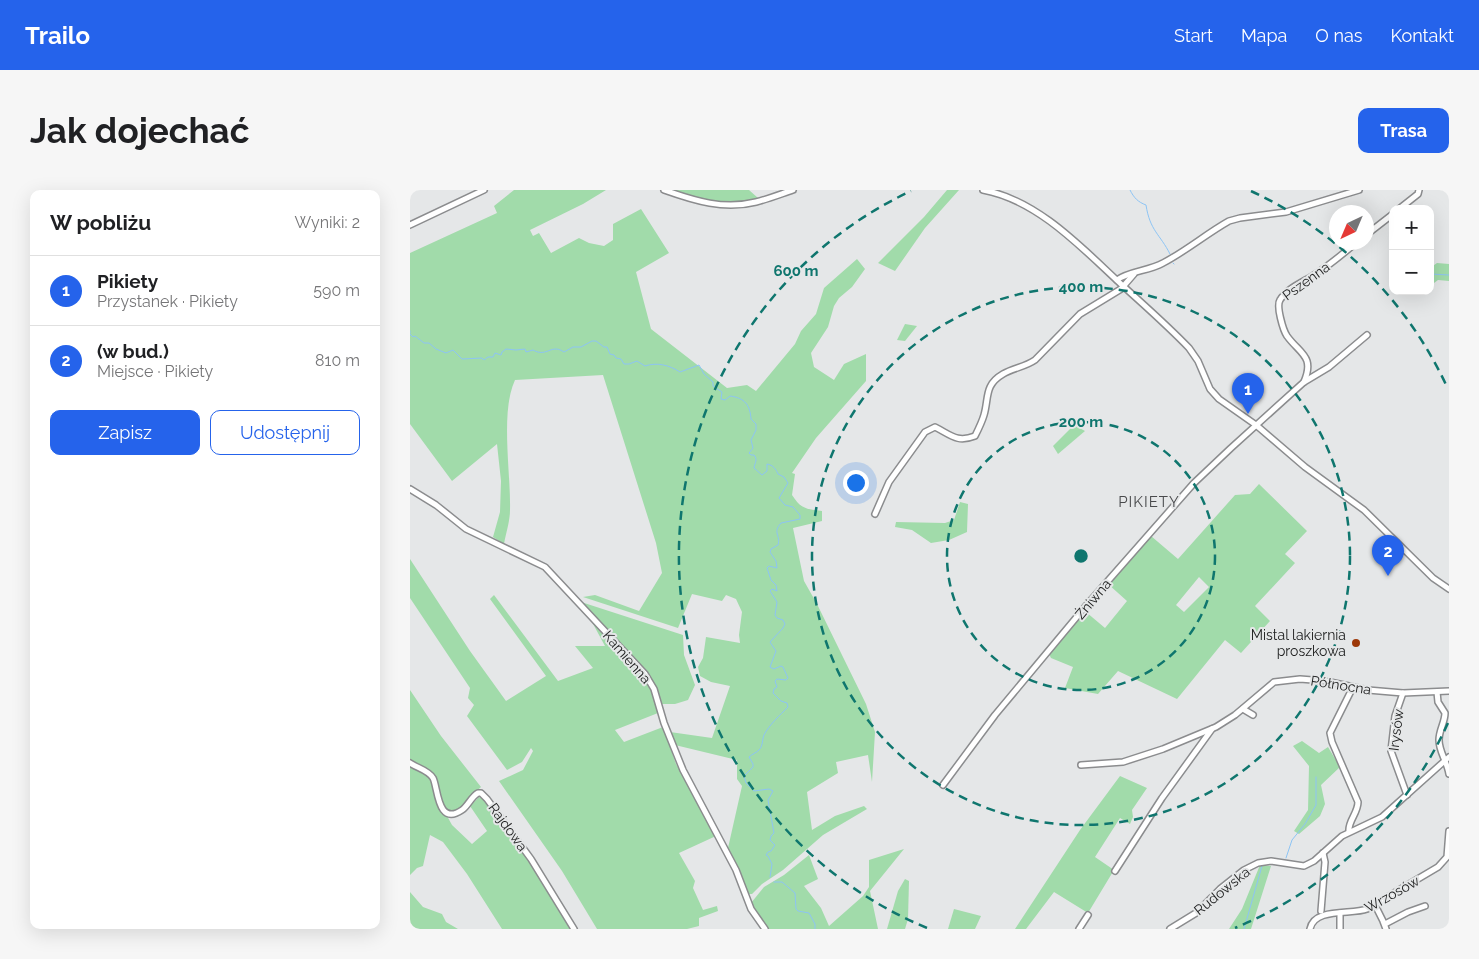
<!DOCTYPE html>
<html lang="pl">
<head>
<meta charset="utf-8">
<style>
  :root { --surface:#fff; --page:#f6f6f6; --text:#202124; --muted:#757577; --line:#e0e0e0; --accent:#2563eb }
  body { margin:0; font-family:Raleway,sans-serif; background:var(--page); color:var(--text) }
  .controls { position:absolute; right:15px; top:15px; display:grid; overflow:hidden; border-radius:10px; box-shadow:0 5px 20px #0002 }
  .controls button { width:45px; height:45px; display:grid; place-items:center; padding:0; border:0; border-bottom:1px solid var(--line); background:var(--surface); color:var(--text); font:25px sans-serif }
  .compass { position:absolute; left:919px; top:15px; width:45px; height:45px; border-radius:50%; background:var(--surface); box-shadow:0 5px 20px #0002; rotate:224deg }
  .you { position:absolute; left:445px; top:292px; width:18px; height:18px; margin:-12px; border:4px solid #fff; border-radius:50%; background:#1a73e8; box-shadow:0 0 0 8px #1a73e833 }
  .badge { display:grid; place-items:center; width:32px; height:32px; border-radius:50%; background:var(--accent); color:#fff; font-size:16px; font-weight:700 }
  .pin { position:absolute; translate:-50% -41px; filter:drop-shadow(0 1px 2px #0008) }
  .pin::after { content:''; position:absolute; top:26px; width:18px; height:15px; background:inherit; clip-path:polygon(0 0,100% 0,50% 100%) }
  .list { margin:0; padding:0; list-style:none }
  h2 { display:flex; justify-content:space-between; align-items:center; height:65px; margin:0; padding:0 20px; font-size:21px }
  h2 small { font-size:16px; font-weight:400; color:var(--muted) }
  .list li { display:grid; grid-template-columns:32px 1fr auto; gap:15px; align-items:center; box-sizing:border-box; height:70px; padding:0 20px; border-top:1px solid var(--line) }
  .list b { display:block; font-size:19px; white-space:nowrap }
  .list p { margin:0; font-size:16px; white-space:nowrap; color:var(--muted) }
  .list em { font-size:16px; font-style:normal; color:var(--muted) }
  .actions { display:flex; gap:10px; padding:15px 20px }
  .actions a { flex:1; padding:11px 0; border:1px solid var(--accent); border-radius:10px; text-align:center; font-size:18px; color:var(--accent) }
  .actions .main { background:var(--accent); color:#fff }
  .map { position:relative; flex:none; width:1039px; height:739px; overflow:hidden; border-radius:10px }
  header { display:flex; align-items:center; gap:30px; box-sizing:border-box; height:70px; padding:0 25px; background:var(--accent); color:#fff }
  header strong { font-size:24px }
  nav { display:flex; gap:28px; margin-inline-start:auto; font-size:18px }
  .intro { display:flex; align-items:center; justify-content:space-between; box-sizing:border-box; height:120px; padding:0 30px }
  h1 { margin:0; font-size:35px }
  .button { padding:12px 22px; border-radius:10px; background:var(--accent); color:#fff; font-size:18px; font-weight:700 }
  main { display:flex; gap:30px; padding:0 30px }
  aside { flex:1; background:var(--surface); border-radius:10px; box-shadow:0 5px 20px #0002 }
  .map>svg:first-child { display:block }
</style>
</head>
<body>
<header>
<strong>Trailo</strong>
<nav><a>Start</a><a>Mapa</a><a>O nas</a><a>Kontakt</a></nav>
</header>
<div class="intro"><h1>Jak dojechać</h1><a class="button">Trasa</a></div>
<main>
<aside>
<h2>W pobliżu<small>Wyniki: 2</small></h2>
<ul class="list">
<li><span class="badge">1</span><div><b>Pikiety</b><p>Przystanek · Pikiety</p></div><em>590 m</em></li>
<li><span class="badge">2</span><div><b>(w bud.)</b><p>Miejsce · Pikiety</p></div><em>810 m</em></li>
</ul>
<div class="actions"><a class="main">Zapisz</a><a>Udostępnij</a></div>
</aside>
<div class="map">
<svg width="1039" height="739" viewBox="0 0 1039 739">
  <rect width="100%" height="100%" fill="#e5e7e8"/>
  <g fill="#a1dbaa" fill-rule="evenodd">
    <path d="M 104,0 L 196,0 L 173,14 L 120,40 L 123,46 L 129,43 L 141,63 L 169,48 L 179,53 L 194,56 L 203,50 L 203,34 L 231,19 L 259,63 L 226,82 L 241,139 L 317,198 L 337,195 L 346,201 L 385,154 L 391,141 L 406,124 L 414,98 L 447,69 L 455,79 L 442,97 L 429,108 L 424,116 L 418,137 L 401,163 L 404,177 L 424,190 L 434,174 L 456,164 L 456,191 L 406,248 L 382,283 L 385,284 L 382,305 C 391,319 396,319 412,321 L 412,331 L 383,338 L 394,391 L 407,414 L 456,514 L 465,542 L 462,592 L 458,565 L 426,572 L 428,583 L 397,602 L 402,640 L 425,626 L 454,616 L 457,619 L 413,645 L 373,680 L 352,694 L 342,704 L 338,704 L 318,658 L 332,596 L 327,589 L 327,570 L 265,555 L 260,542 L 302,548 L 320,496 L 301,492 L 290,486 L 288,477 L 293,468 L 296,447 L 330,453 L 329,445 L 332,422 L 326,409 L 316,405 L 312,411 L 282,404 L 268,438 L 173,407 L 185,405 L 229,421 L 252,383 L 246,353 L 193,185 L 105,190 C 90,222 101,283 100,320 C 100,331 96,343 94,354 L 83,347 L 90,322 L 91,291 L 87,254 L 42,291 L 0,234 L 0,63 L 87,23 L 84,16 Z"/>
    <path d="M 262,0 L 339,0 L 348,8 C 343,10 337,12 332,13 C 310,17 283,7 262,0 Z"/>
    <polygon points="537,0 549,0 515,38 485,81 468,73 514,27"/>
    <polygon points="1027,73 1039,74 1039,91 1028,90 1020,96 1020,78"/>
    <polygon points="495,134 507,136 495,151 487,150"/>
    <polygon points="664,235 675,241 648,264 643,256"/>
    <path d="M 849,294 L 897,341 L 875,364 L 885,373 L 845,416 L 860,431 L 831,463 L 815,450 L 767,509 L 708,481 L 688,504 L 655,498 L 663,477 L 641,468 L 639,464 L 676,422 L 695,438 L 717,411 L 698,394 L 741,346 L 768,369 L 825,305 L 840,304 ZM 789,387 L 799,397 L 774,422 L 766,415 Z"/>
    <polygon points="550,312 558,314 557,342 539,350 521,353 502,340 485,337 486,332 535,333 544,330"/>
    <polygon points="0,369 60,461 96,511 136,486 80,409 84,405 148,491 183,478 165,456 195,456 182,432 234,485 242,500 248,523 205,540 214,552 253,537 266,574 306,646 269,663 285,691 283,698 293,720 307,716 308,721 289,728 289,736 277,739 187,739 152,681 89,591 113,580 123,561 121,558 112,572 97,580 57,526 64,515 58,508 60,498 0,408"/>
    <polygon points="168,411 273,445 274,465 285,495 278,510 265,514 251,514 246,497 238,484"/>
    <path d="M 0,500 L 31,546 L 71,597 C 61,605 56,616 45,622 C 25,620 33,598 24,586 C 19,579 8,575 0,571 Z"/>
    <polygon points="892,551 909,563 918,557 930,577 911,595 915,614 910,626 889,644 884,641 898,620 899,576 883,556"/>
    <polygon points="0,575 20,587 26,613 37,626 42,635 62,654 77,641 60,616 69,607 75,609 114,663 161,739 92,739 57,684 33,652 20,645 13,676 7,678 0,685"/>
    <polygon points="710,586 737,598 722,620 723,627 720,634 710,628 685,667 704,680 678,723 644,702 616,739 605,739 670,640"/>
    <polygon points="494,659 460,701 468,739 358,739 341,713 354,697 374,685 399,665 408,689 394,696 411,718 419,736 453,706 459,697 459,670"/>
    <polygon points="850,675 861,676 841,739 819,739 832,719"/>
    <polygon points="495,689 499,691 498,729 495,739 477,739 488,701"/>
    <polygon points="0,702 13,717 32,724 36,732 48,739 0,739"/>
    <polygon points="544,719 571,726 565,739 538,739"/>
  </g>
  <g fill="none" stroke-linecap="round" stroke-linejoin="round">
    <g stroke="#8dc4f4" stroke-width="1">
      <path d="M 720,0 C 724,8 728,12 736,15 C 740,41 750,44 760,64"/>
      <polyline points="763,73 764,74"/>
      <polyline points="1020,84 1039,85"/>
      <polyline points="0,141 0,143"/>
      <path d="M 0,144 L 3,147 L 5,146 L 14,153 L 19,153 L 26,159 L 36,163 L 43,160 L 52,169 L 72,168 L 74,170 L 78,167 L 83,167 L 85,163 L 91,165 L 92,162 L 96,159 L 106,160 L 115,159 L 116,162 L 123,160 C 137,168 141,153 154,162 L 163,157 L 171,157 L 182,151 L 186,151 L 194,157 L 197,157 L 200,164 L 204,165 L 206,168 L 211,169 L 214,174 L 219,174 L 227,171 L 235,176 C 247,172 259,175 270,182 L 289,175 L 294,184 L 303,192 L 303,196 L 312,202 L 311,209 L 315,210 L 320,206 C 335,208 340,215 341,229 L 346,234 L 346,240 L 341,250 L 343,258 L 339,263 L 341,265 L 344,265 C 348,270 345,272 344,278 L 352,285 L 357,281 L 357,274 C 363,275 366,279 368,284 L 374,287 L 378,293 L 369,308 L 375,315 L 383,317 L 390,325 L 390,329 L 371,333 C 362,343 371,345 368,355 L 361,359 L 360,362 L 366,371 L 367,378 L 359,376 L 357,378 L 361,390 L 366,395 L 367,401 L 362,399 L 360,401 L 367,412 L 365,425 L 367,428 L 373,430 L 375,434 L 373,438 L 360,452 L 366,461 L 360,477 L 364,479 L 371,476 L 373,477 L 378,488 L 376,490 L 367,489 L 365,491 L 367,497 L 364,499 L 363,503 L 371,511 L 377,513 L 378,517 C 370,525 359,535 354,545 C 352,550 353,556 349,560 C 346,563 342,564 339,567 L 343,574 L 343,577 L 334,586 L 336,593 L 344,601 L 359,599 L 363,601 L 358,610 L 364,643 L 361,646 L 360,650 L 365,655 L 361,661 L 358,662 L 356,665 L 358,666 L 362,674 L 360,687"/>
      <polyline points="876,668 882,650 895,634 906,615 906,587"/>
      <polyline points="364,692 372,692 385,703 386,719 388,721 399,723 405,734 405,739"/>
      <polyline points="834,739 852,676"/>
    </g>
    <g stroke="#8b8c8e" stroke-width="8">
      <g id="minor">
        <path d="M 254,0 C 285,11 314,20 346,12 C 358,9 371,4 383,0"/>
        <path d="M 573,0 C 628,10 673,59 712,95 C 735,116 758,136 779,158 L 788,171 L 800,199 L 809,209 L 846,235 L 895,277 L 954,320 L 1023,388 L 1039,399"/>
        <polyline points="989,19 1008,4 1009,0"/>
        <polyline points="0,35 74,0"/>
        <polyline points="956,45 983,24"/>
        <path d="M 707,90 C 719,81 739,81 753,73 C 776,61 796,44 819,31 L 830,28 L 876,22 L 949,0"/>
        <path d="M 894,192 C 905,166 890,164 877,146 C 873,140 866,116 870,110 C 878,97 896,91 907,83 C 921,74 934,63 947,52"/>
        <polyline points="0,299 26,315 56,339 135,377 235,484 244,499 254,533 273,580 326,680 341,719 355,739"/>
        <path d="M 465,324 L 479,292 L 515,242 L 525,237 C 541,245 547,253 565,246 C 568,240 572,232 574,225 C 579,208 574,195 593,184 C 603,178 615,177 625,170 L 670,124 L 711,99 L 724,84"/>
        <path d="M 1027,502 L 1028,512 L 1035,523 C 1035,532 1029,540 1029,550 C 1029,562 1037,571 1039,584"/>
        <polyline points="993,503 985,526 981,561 997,605"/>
        <polyline points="833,519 843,525"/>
        <path d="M 0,573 C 7,578 18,580 23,588 C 28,597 27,637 52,620 C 58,616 61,607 68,603 L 71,603 L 77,609 L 121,669 L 164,739"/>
        <polyline points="671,575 713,572 753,559 806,537 825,525 864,492 890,489 915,491 958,500 993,503 1039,501"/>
        <polyline points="533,595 585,525 675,417 784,293 821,258 894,192 919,177 957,145"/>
        <path d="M 939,641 C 938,631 948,623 948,612 L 922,552 L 920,543 L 943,497"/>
        <polyline points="705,681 752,608 802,539"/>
        <polyline points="965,715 973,731 976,739"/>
        <polyline points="911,721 915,672 913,663"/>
        <polyline points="930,723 930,739"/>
        <polyline points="975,734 998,722 1015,716"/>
        <polyline points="669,739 678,725"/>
        <polyline points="760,739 786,723 810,699 834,680 848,673 861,671 894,676 904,671 932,646 972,627 1039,567"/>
        <path d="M 900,739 C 904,717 942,725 957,719 L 1028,677 L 1037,667 L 1039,641"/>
      </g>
    </g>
    <use href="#minor" stroke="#fff" stroke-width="5"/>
  </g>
  <g fill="none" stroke="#0f766e" stroke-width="2.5" stroke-dasharray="9 6">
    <circle cx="671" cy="366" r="134"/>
    <circle cx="671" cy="366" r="269"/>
    <path d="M1038 533A403 403 0 0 1 825 738M517 738A403 403 0 0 1 501 1M841 1A403 403 0 0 1 1038 199"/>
  </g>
  <circle fill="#9d3808" stroke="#e5e7e8" stroke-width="2" cx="946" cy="453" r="5"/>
  <g text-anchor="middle" stroke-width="4" stroke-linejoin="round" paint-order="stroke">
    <g font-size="14" fill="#212222" stroke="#e5e7e8">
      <text transform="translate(896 91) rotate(-36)" y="5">Pszenna</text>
      <text transform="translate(683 409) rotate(-50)" y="5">Żniwna</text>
      <text transform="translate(217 467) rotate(49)" y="5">Kamienna</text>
      <text transform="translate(931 495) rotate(9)" y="5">Północna</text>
      <text transform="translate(986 540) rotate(-83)" y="5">Irysów</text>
      <text transform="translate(98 637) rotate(54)" y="5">Rajdowa</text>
      <text transform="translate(812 701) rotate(-39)" y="5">Rudowska</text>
      <text transform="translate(982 704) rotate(-29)" y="5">Wrzosów</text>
    </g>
    <g font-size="14" fill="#212222" stroke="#e5e7e8" text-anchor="end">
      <text x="936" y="450">Mistal lakiernia<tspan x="936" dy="16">proszkowa</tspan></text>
    </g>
    <g font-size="15" letter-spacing="1" fill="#494a4c" stroke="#e5e7e8">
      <text x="739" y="317">PIKIETY</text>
    </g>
  </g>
  <circle cx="671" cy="366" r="8" fill="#0f766e" stroke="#e5e7e8" stroke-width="2.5"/>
  <g font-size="15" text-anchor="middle" font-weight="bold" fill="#0f766e" stroke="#e5e7e8" stroke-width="4" stroke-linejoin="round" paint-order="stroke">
    <text x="386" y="86">600 m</text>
    <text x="671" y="102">400 m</text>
    <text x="671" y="237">200 m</text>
  </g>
</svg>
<div class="controls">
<button>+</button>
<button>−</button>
</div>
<svg class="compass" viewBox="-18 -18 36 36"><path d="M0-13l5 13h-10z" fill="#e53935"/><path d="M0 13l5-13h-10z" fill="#757577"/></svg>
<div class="you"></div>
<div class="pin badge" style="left:838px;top:224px">1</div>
<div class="pin badge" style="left:978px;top:386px">2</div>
</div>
</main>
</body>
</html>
